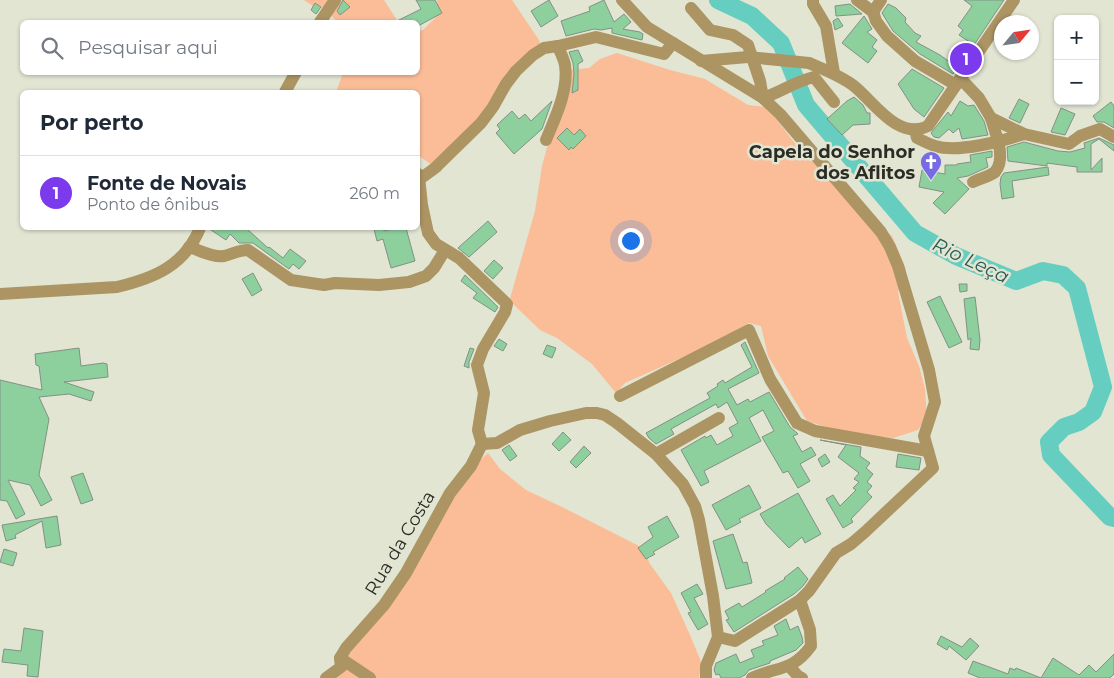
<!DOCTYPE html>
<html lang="pt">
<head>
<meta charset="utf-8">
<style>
  :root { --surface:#fff; --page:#f6f6f7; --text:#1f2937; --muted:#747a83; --line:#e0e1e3; --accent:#7c3aed }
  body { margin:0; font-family:Montserrat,sans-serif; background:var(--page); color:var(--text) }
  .controls { position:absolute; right:15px; top:15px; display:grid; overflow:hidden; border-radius:8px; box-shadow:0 1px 4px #0004 }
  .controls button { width:45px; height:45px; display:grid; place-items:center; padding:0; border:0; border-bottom:1px solid var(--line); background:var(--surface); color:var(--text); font:25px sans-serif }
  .compass { position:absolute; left:994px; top:15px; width:45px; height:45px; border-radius:50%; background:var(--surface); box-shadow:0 1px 4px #0004; rotate:61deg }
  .you { position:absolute; left:630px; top:240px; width:18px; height:18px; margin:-12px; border:4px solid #fff; border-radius:50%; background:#1a73e8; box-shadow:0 0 0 8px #1a73e833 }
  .badge { display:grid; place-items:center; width:32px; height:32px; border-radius:50%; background:var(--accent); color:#fff; font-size:16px; font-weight:700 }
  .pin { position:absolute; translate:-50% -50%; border:2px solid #fff; box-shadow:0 1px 5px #0006 }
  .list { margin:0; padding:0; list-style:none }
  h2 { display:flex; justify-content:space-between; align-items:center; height:65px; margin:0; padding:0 20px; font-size:21px }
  h2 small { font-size:16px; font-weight:400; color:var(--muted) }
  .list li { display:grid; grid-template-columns:32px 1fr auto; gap:15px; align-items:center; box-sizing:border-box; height:75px; padding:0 20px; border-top:1px solid var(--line) }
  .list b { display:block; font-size:19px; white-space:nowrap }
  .list p { margin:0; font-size:16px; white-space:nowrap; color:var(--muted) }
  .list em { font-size:16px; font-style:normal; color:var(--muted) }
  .icon { flex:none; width:28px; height:28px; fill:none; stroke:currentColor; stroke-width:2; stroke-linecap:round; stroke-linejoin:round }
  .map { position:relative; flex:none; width:1114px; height:678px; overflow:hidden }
  .search { position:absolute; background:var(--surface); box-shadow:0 1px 4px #0004; left:20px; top:20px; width:400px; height:55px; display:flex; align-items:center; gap:12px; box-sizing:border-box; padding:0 18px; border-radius:8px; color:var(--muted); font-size:19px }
  .panel { position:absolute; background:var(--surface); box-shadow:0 1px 4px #0004; left:20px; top:90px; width:400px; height:140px; border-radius:8px }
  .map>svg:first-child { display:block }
</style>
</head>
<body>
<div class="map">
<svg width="1114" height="678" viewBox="0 0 1114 678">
  <rect width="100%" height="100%" fill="#e1e5d2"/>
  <g fill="#fbbc98">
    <polygon points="304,0 384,0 398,22 338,22 323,8 313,6"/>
    <polygon points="437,0 512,0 539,40 543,52 499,92 442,167 441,172 418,155 418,92 336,92 343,73 418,72 418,31 423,30 439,14"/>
    <polygon points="617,53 670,70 705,79 748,105 767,107 807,159 824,167 876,224 892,236 906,269 898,292 907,338 919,366 925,389 927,417 918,430 893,438 854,436 807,421 768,356 761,326 749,323 708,346 625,383 616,393 592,364 557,338 540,330 509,300 511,295 535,211 542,166 568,70 589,68 600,59"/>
    <polygon points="488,453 500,469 526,490 564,508 643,548 650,564 671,593 690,635 702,664 699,678 337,678 351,650 410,565 435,533 446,502 475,465"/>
  </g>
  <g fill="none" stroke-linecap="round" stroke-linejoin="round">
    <polyline stroke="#65cec0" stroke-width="18" points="718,0 752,16 781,43 806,105 915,233 956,256 1016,281 1043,271 1063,275 1077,288 1103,387 1093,412 1079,422 1064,427 1049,442 1051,455 1110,517 1114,518"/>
  </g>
  <g fill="#8dd09d" stroke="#829185">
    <polygon points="343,0 350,7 340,15 337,11"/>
    <polygon points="416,0 435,0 442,13 418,26 418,22 395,22 421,9"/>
    <polygon points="549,0 558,16 541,27 531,11"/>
    <polygon points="604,0 614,22 624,14 631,22 623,29 640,32 643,34 642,40 612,33 612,28 601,30 594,29 566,36 561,21 590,11 589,7"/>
    <polygon points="964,0 1004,0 974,45 959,35 963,30 958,26 972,6"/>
    <polygon points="315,3 321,7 316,14 311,10"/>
    <polygon points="850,4 862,14 836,16 835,6"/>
    <polygon points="888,4 896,8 906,18 905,22 915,33 921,36 916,42 940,55 958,68 953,74 920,54 893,31 882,13"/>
    <polygon points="864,16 872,29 867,32 877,40 872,47 877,51 868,63 842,43"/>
    <polygon points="838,18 843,26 835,30 833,21"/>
    <polygon points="578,50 583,61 578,64 578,90 572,93 574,74 573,63 569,52"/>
    <polygon points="912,69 944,88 924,117 914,109 898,84"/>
    <polygon points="854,97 863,105 867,113 870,113 870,124 853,125 842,135 827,119 847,101"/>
    <polygon points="1019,99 1029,104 1020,123 1009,118"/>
    <polygon points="552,101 542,129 514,154 496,133 500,129 497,125 512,111 519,119 525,114 531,121"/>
    <polygon points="960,101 968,106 974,105 984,121 988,135 962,139 959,128 953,133 949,129 939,138 934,137 931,133 948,112 951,116"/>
    <polygon points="1111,102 1114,106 1114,128 1104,122 1097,122 1093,116"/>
    <polygon points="1061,108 1075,114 1065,135 1051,132"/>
    <polygon points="567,128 574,135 580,129 586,136 573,149 571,147 569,150 557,138"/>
    <polygon points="1099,138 1114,145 1114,151 1099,139 1091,144 1091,170 1102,158 1102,172 1077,172 1077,167 1047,163 1047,166 1008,161 1007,147 1024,142 1058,151 1070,152 1085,148 1084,143"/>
    <polygon points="992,151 992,157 986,158 988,167 968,176 957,178 969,189 945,214 933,203 944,192 919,187 922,170 945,174 945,165 957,165 957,164 971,162 970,155"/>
    <polygon points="1048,167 1049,175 1012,181 1014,197 1002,199 1000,184 1001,177 1004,173"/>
    <polygon points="488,221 497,232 469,257 458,248"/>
    <polygon points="208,228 246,228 268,248 269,247 283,258 290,249 306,261 299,269 293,264 289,269 253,243 239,243 230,234 226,240"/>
    <polygon points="378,228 383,228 384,231 396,228 406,228 415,261 391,268 383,239 377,241 374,229"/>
    <polygon points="494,260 503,268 493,279 484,271"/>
    <polygon points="253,273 262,290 252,296 242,279"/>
    <polygon points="465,275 498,307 495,312 473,298 477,293 461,281"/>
    <polygon points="959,284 967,284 967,291 960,292"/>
    <polygon points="940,296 962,342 949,348 927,302"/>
    <polygon points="975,297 980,340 979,350 970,349 971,338 968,340 964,299"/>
    <polygon points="499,339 507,344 503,351 494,346"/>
    <polygon points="745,342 759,373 728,389 737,405 748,399 750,402 769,392 790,427 796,432 798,434 793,436 802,452 811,447 816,455 800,464 810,481 798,488 788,471 783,473 762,437 774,431 763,410 749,418 761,441 704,471 709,482 701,486 681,450 705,436 706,438 711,435 717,445 733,436 729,428 738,423 727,402 718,408 716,404 671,429 674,434 656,444 649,438 646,433 710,398 707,393 718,386 717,384 723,380 725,383 752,367 741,345"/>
    <polygon points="547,345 556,348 552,358 543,354"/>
    <polygon points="79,348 81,366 103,363 107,364 108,377 64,382 94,392 91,401 69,394 39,397 49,419 39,475 52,500 41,506 30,485 8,480 25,514 16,519 7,501 0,500 0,380 42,390 39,366 36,365 35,354"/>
    <polygon points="470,348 474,349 469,362 469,368 464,366"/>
    <polygon points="563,432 571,440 559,451 552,444"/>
    <polygon points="820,440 861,447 860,456 870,463 866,468 873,474 867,482 872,486 867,492 872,497 851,519 853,522 843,528 826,499 833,495 840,506 856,490 853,488 859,482 854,479 859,473 838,457 846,445"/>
    <polygon points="509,445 517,456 510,461 502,450"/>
    <polygon points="584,446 591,453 576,468 570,462"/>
    <polygon points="825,454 830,462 822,467 818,459"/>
    <polygon points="898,454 921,458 919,470 896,467"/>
    <polygon points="83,473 93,500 81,504 71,477"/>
    <polygon points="749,485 761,508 739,519 741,522 726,530 712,505"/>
    <polygon points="798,493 821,534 805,543 802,537 789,548 766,524 760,514"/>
    <polygon points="57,516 61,545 46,548 42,521 15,535 16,538 6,541 2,525"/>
    <polygon points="667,516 679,537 653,552 655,554 646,559 638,548 653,537 648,527"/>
    <polygon points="733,534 743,563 747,562 752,583 726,589 713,541"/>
    <polygon points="4,549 17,553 13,566 0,562"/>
    <polygon points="798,567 808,579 803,586 794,594 734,632 726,620 729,619 725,611 739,603 742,607 766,592 765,591 785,579 784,578"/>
    <polygon points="697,584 703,594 694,598 708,624 698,630 688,613 691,612 681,593"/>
    <polygon points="786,619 790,630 798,626 802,637 803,643 796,650 770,661 770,663 749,670 745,675 739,678 721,678 719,674 716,675 714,670 716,663 736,654 740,663 754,657 751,650 764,645 762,641 778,635 774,626"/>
    <polygon points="24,628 43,631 38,677 27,676 28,665 2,662 4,649 21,651"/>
    <polygon points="941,636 962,647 970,638 979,646 966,660 949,646 947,650 937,644"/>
    <polygon points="1114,654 1114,674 1110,678 980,678 968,673 973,661 1008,674 1010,668 1015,670 1016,668 1041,678 1053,658 1079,675 1089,665 1096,672"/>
  </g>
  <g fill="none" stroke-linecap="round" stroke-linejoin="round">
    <g stroke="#ac9463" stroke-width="12">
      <polyline points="622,0 647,27 763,98 780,114 881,232 890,247 898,266 929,370 935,402 924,436 933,468 865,532 851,544 836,553 809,591 800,600 735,641 718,637"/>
      <polyline points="813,0 813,4 826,26 834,73"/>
      <polyline points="857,0 873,12 876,21 887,36 915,61 956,85"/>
      <path d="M 691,8 L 710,30 L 733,35 L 748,45 L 760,81 L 763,98 C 781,92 796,81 814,77 L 834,102"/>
      <polyline points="873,12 881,0"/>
      <polyline points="320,22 335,0"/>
      <polyline points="701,61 748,57"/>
      <path d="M 809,63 C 825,70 841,76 854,86 C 874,102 898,141 928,126 L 1014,0"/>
      <polyline points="960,78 979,98 991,118 1024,134 1069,144 1080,136 1100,129 1114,137"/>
      <polyline points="285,92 296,72"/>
      <path d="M 915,130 L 917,138 C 923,141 929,144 935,146 C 958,153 1002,141 1024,134"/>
      <path d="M 546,140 C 555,118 569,90 565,65 C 564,59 560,52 558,46"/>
      <polyline points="418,174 419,176 422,205 428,233 436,244 459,258 507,304 505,312 483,349 477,365 484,393 478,430 482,444"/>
      <polyline points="420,179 435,168 481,123 493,107 506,84 516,71 533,55 544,48 558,46 596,37 664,54 673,43"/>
      <path d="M 973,182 C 979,179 990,176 995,172 C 1007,158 995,133 991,118"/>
      <path d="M 189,247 C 199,250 214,258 224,256 C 232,254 239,250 248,250 L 291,280 L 324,285 L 335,283 L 379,285 L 409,282 L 426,276 L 434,268 L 445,250"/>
      <path d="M 0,294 L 117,287 C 155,278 185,265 200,228"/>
      <polyline points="620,396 749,330 770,379 797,423 815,431 928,451"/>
      <polyline points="482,444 497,443 520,430 550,421 586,413 597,413 605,415 617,423 656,454 683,484 695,506 699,520 713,596 718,637 706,666 706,678"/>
      <polyline points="656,454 719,418"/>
      <polyline points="340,658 370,678"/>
      <polyline points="789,666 798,676 802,678"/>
      <polyline points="326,678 341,667 340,658 346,648 384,605 406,573 450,493 471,466 482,444"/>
      <path d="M 752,678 C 778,666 792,672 811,646 L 810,630 L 800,600"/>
    </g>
    <polyline stroke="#ac9463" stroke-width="12" points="748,57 809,63"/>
  </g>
  <defs>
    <g id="church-pin" transform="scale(1.125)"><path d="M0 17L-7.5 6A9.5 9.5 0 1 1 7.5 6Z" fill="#776ae5" stroke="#e1e5d2"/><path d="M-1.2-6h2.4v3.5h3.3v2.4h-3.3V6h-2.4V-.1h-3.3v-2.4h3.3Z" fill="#fff"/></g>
  </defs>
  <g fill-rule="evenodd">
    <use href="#church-pin" x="931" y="162"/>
  </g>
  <g text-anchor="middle" stroke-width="5" stroke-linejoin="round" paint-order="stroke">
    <g font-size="18" font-weight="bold" fill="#2b2c25" stroke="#e1e5d2" text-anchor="end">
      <text x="915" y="158">Capela do Senhor<tspan x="915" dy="21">dos Aflitos</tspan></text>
    </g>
    <g font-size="18" fill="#2b2c25" stroke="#e1e5d2">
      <text transform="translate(400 543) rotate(-59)" y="6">Rua da Costa</text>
    </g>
    <g font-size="19" font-style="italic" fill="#2c5a54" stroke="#e1e5d2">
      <text transform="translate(971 260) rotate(25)" y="7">Rio Leça</text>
    </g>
  </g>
</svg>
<div class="controls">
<button>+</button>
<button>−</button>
</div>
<svg class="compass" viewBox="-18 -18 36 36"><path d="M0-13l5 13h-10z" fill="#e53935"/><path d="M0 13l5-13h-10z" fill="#747a83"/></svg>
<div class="you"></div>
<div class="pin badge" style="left:966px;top:59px">1</div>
<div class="search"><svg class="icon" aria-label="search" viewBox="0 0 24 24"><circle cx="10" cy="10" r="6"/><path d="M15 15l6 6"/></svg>Pesquisar aqui</div>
<section class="panel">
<h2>Por perto<small></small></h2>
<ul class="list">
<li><span class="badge">1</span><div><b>Fonte de Novais</b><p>Ponto de ônibus</p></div><em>260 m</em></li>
</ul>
</section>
</div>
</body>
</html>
